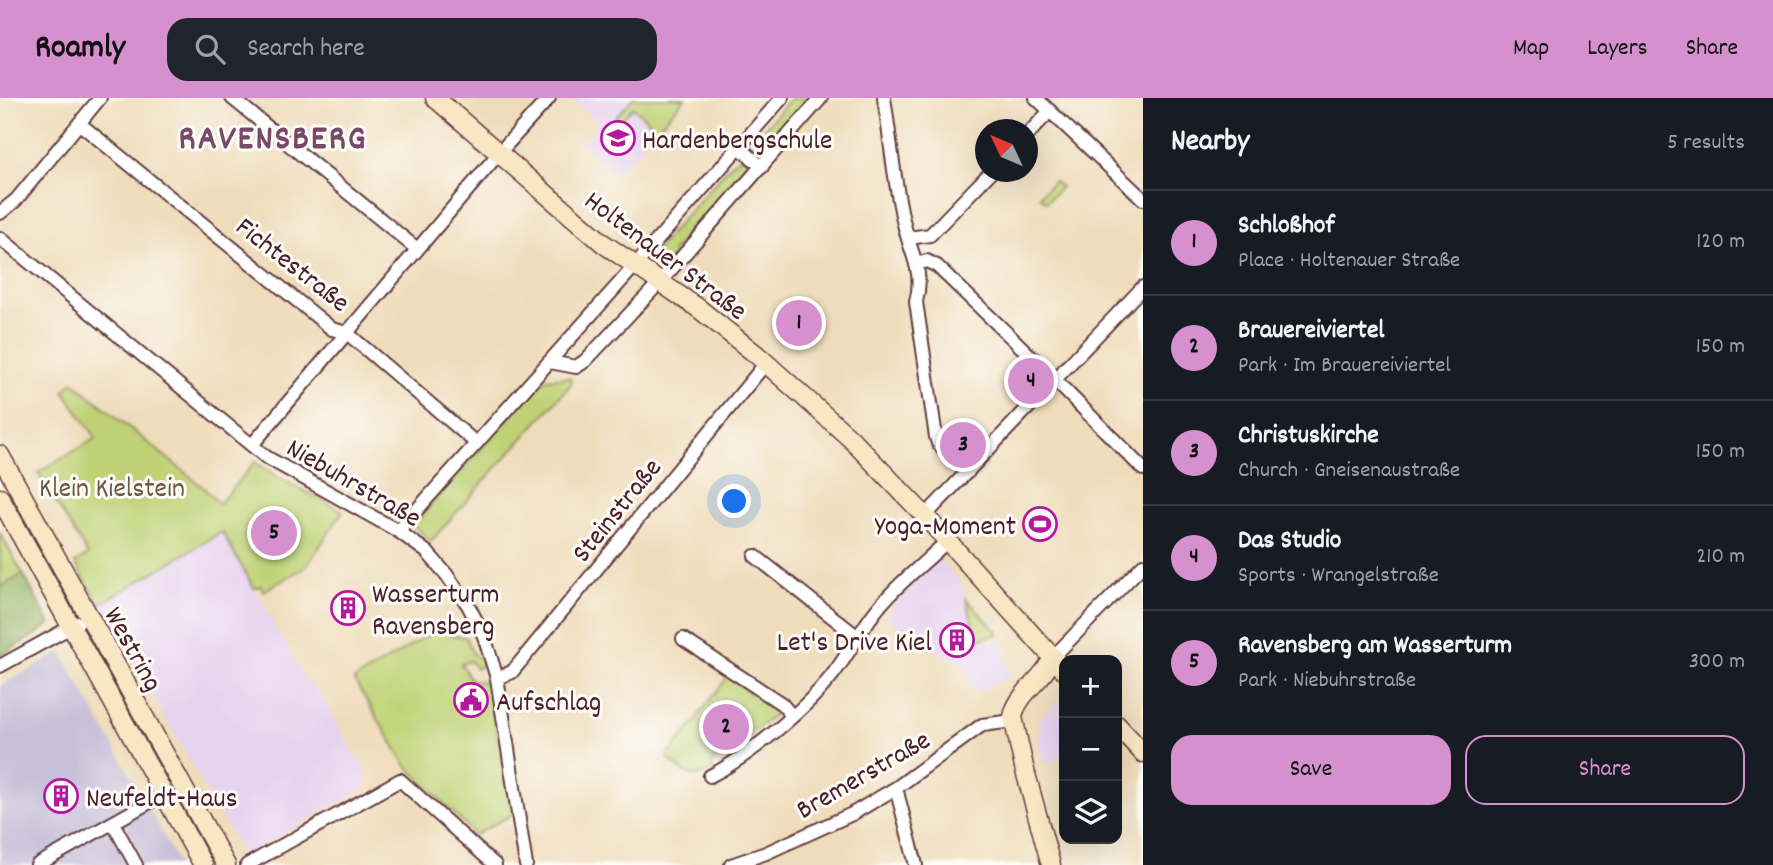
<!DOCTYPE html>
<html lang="en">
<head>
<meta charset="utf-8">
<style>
  :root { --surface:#171b24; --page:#20242c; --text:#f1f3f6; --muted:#9ea1a6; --line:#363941; --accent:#d690ce }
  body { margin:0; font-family:Dekko,sans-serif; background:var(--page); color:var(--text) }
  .controls { position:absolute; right:21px; bottom:21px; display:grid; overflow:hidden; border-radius:14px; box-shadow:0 7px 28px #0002 }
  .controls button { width:63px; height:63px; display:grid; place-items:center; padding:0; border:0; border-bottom:2px solid var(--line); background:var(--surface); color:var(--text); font:35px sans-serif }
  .compass { position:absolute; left:975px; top:21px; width:63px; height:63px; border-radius:50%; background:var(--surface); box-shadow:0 7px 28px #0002; rotate:314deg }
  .you { position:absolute; left:735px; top:404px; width:24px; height:24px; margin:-18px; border:5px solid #fff; border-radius:50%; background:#1a73e8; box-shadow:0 0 0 10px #1a73e833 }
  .badge { display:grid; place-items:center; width:46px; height:46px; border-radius:50%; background:var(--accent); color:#111; font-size:23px; font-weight:700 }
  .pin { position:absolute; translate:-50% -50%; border:4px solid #fff; box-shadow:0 2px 7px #0006 }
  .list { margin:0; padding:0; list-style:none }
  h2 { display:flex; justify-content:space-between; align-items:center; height:91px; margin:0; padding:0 28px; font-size:30px }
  h2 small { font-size:23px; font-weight:400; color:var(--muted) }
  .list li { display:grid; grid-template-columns:46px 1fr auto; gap:21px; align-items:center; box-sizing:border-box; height:105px; padding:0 28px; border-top:2px solid var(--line) }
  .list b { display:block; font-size:26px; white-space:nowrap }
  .list p { margin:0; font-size:23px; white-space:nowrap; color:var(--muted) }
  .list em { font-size:23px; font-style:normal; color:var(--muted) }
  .actions { display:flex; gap:14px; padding:21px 28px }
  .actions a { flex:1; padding:16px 0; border:2px solid var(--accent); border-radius:21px; text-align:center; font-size:24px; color:var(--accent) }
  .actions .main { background:var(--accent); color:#111 }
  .icon { flex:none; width:38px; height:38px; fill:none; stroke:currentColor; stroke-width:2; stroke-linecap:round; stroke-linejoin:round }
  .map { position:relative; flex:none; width:1143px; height:767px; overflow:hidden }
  header { display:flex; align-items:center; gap:42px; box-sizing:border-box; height:98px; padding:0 35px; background:var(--accent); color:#111 }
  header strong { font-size:33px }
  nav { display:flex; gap:38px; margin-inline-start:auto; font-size:24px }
  .search { width:490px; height:63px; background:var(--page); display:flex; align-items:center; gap:18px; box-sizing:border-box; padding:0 24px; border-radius:21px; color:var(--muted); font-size:26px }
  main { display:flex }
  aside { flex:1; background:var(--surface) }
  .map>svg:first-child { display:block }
</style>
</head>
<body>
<header>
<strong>Roamly</strong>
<div class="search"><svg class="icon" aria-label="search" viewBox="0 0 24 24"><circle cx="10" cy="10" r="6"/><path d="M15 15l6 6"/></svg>Search here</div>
<nav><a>Map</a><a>Layers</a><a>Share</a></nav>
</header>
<main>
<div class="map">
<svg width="1143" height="767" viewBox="0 0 1143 767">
  <rect width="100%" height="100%" fill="#fdfcf7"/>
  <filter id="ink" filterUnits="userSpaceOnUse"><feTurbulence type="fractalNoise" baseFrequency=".0143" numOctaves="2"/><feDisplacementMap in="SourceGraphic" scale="14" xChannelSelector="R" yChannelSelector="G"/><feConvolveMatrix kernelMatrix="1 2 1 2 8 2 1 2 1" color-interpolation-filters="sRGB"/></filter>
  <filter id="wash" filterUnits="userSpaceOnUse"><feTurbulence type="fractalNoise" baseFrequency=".00686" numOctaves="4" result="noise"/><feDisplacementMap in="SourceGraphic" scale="28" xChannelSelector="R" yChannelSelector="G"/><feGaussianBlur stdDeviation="1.57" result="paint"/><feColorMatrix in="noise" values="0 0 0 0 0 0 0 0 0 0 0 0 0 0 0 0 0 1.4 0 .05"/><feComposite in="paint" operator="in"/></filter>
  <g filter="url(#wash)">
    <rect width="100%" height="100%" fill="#efdcba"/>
    <g fill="#e7d2ef">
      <polygon points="570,0 686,0 618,75 579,47 599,26"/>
      <polygon points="222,433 305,581 320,596 370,682 360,693 244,758 100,506"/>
      <polygon points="939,461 961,484 976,543 1001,542 1011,580 976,594 966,584 971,578 957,561 954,563 885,520 905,489"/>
      <polygon points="1059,603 1064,609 1064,660 1045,666 1040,650 1040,628 1036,623"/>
    </g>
    <polygon fill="#c8bfd8" points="61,554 151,714 179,767 0,767 0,588"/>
    <g fill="#c0d274" stroke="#857850" stroke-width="2">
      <polygon points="633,0 685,0 657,31 633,9 602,43 598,39"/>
      <polygon points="791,0 809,0 766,52 759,52 754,46 755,41"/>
      <polygon points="744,60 748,64 748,72 672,154 673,158 668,164 655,158 653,155 734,63 739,60"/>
      <polygon points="1054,83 1061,89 1046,104 1039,98"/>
      <polygon points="569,279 572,281 571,286 431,443 413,427 537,288 547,281"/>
      <polygon points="73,284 204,390 219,406 255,364 281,381 343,413 306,469 263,493 261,488 254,490 222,434 100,506 75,465 88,457 38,375 96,340 64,293"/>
      <polygon points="0,435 23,476 0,489"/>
      <polygon points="966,501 998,534 998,536 981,541 976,538"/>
      <polygon points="445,527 451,537 466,539 473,556 482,562 481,569 476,570 470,563 461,566 471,582 484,584 489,591 513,716 475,737 406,667 354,582"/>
      <path d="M 730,576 L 748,588 L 746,591 L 760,601 L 764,598 L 779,611 L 778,614 L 712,665 L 713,672 C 692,684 686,675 669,662 L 668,657 L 697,622 L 700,615 Z"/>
    </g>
    <polygon fill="#98b466" stroke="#716a48" stroke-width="2" points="23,476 50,526 34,538 0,557 0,489"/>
  </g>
  <g filter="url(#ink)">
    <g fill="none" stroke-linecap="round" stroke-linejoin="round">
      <g stroke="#633b40" stroke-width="16">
        <g id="minor">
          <polyline points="232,0 417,151"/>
          <path d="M 884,0 C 891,43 894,88 905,130 C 912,159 924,174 916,204 L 936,339 L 938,345 L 968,374"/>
          <polyline points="1036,0 1143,101"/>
          <polyline points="80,26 332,231 347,235 476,345"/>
          <polyline points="1028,36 1050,13"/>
          <polyline points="738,48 762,69"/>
          <polyline points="0,115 16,102 100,0"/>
          <polyline points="0,140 266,359 398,433 427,454 446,476 468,507 484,538 497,580 526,767"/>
          <polyline points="908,140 930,137 991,74"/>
          <polyline points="916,166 927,163 937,168 1041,268 1143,371"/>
          <polyline points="550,264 576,269 585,263 660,184 821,0"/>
          <polyline points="252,347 499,55 549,0"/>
          <polyline points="925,418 1143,189"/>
          <polyline points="398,433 624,180 782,0"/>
          <polyline points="755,458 859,540"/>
          <polyline points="683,541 782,606 792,618"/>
          <polyline points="1053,559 1143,467"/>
          <polyline points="0,568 78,525"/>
          <polyline points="497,580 512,574 766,265"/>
          <path d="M 710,678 C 748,659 803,613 830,580 C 848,558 860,532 878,510 C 898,485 925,465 947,443"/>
          <polyline points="896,690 916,767"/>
          <polyline points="113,725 136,767"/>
          <polyline points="37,767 164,696"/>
          <polyline points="247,767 400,682 495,767"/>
          <polyline points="731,767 766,755 852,716 896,690 982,627 1013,623"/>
        </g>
      </g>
      <g stroke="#633b40" stroke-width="21">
        <g id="secondary">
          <polyline points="435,0 604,146 698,210 757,257 850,340 925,418 1064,572"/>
          <polyline points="0,357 226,767"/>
          <polyline points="0,400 203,767"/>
          <polyline points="1117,627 1143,655"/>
          <path d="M 1051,767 L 1024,669 L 1013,619 C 1017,595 1044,582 1053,559"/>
        </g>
      </g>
      <use href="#minor" stroke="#fff" stroke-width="12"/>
      <use href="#secondary" stroke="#f9e7c3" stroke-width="18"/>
    </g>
  </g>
  <defs>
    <g id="school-ring" transform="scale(1.75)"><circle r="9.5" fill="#fdfcf7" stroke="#b5179e" stroke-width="1.5"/><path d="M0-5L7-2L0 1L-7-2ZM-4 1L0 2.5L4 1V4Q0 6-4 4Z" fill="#b5179e"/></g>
    <g id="stadium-ring" transform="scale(1.75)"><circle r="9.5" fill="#fdfcf7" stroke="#b5179e" stroke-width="1.5"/><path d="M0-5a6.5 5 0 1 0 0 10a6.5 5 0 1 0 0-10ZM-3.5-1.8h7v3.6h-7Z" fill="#b5179e"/></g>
    <g id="building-ring" transform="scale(1.75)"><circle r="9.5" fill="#fdfcf7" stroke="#b5179e" stroke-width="1.5"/><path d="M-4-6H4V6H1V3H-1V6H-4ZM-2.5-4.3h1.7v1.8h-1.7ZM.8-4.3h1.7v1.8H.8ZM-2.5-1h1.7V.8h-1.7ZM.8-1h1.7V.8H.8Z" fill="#b5179e"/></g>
    <g id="civic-ring" transform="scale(1.75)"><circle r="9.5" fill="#fdfcf7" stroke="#b5179e" stroke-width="1.5"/><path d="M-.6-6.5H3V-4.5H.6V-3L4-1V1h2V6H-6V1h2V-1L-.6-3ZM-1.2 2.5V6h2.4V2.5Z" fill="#b5179e"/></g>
  </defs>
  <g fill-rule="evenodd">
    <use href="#school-ring" x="618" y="40"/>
    <use href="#stadium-ring" x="1040" y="426"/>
    <use href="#building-ring" x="348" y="510"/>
    <use href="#building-ring" x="957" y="542"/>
    <use href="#civic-ring" x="471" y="602"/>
    <use href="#building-ring" x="61" y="698"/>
  </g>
  <g text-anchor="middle" stroke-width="6" stroke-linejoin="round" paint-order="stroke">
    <g font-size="28" fill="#4a1f2b" stroke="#fdfcf7" text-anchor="start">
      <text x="642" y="50">Hardenbergschule</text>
      <text x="1016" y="436" text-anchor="end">Yoga-Moment</text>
      <text x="372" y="504">Wasserturm<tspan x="372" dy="32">Ravensberg</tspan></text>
      <text x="932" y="552" text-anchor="end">Let's Drive Kiel</text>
      <text x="496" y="612">Aufschlag</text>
      <text x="86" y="708">Neufeldt-Haus</text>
    </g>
    <g font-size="28" fill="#4a1f2b" stroke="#fdfcf7">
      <text transform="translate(667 156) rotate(37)" y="10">Holtenauer Straße</text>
      <text transform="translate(294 165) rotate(38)" y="10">Fichtestraße</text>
      <text transform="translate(355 383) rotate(30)" y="10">Niebuhrstraße</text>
      <text transform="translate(615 411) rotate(-51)" y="10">Steinstraße</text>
      <text transform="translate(135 550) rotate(61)" y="10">Westring</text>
      <text transform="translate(862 675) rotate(-30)" y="10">Bremerstraße</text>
    </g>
    <g font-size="28" fill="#6d5541" stroke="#fdfcf7">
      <text x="112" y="398">Klein Kielstein</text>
    </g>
    <g font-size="35" font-weight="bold" letter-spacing="2" fill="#784966" stroke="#fdfcf7">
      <text x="273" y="50">RAVENSBERG</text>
    </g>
  </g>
</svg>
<div class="controls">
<button>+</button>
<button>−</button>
<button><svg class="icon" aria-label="layers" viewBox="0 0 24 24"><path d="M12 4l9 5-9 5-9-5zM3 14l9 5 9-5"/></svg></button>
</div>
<svg class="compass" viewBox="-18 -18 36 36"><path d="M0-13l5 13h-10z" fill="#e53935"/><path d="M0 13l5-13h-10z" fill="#9ea1a6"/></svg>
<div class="you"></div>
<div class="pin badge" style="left:799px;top:225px">1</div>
<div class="pin badge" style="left:726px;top:629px">2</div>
<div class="pin badge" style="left:963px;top:347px">3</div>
<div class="pin badge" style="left:1031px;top:283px">4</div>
<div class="pin badge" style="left:274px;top:435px">5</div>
</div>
<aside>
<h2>Nearby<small>5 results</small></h2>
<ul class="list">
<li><span class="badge">1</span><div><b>Schloßhof</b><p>Place · Holtenauer Straße</p></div><em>120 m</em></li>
<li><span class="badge">2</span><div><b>Brauereiviertel</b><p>Park · Im Brauereiviertel</p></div><em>150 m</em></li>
<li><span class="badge">3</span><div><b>Christuskirche</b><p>Church · Gneisenaustraße</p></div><em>150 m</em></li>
<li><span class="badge">4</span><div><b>Das Studio</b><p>Sports · Wrangelstraße</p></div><em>210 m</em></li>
<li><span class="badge">5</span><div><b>Ravensberg am Wasserturm</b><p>Park · Niebuhrstraße</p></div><em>300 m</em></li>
</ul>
<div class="actions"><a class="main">Save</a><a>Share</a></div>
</aside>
</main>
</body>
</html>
